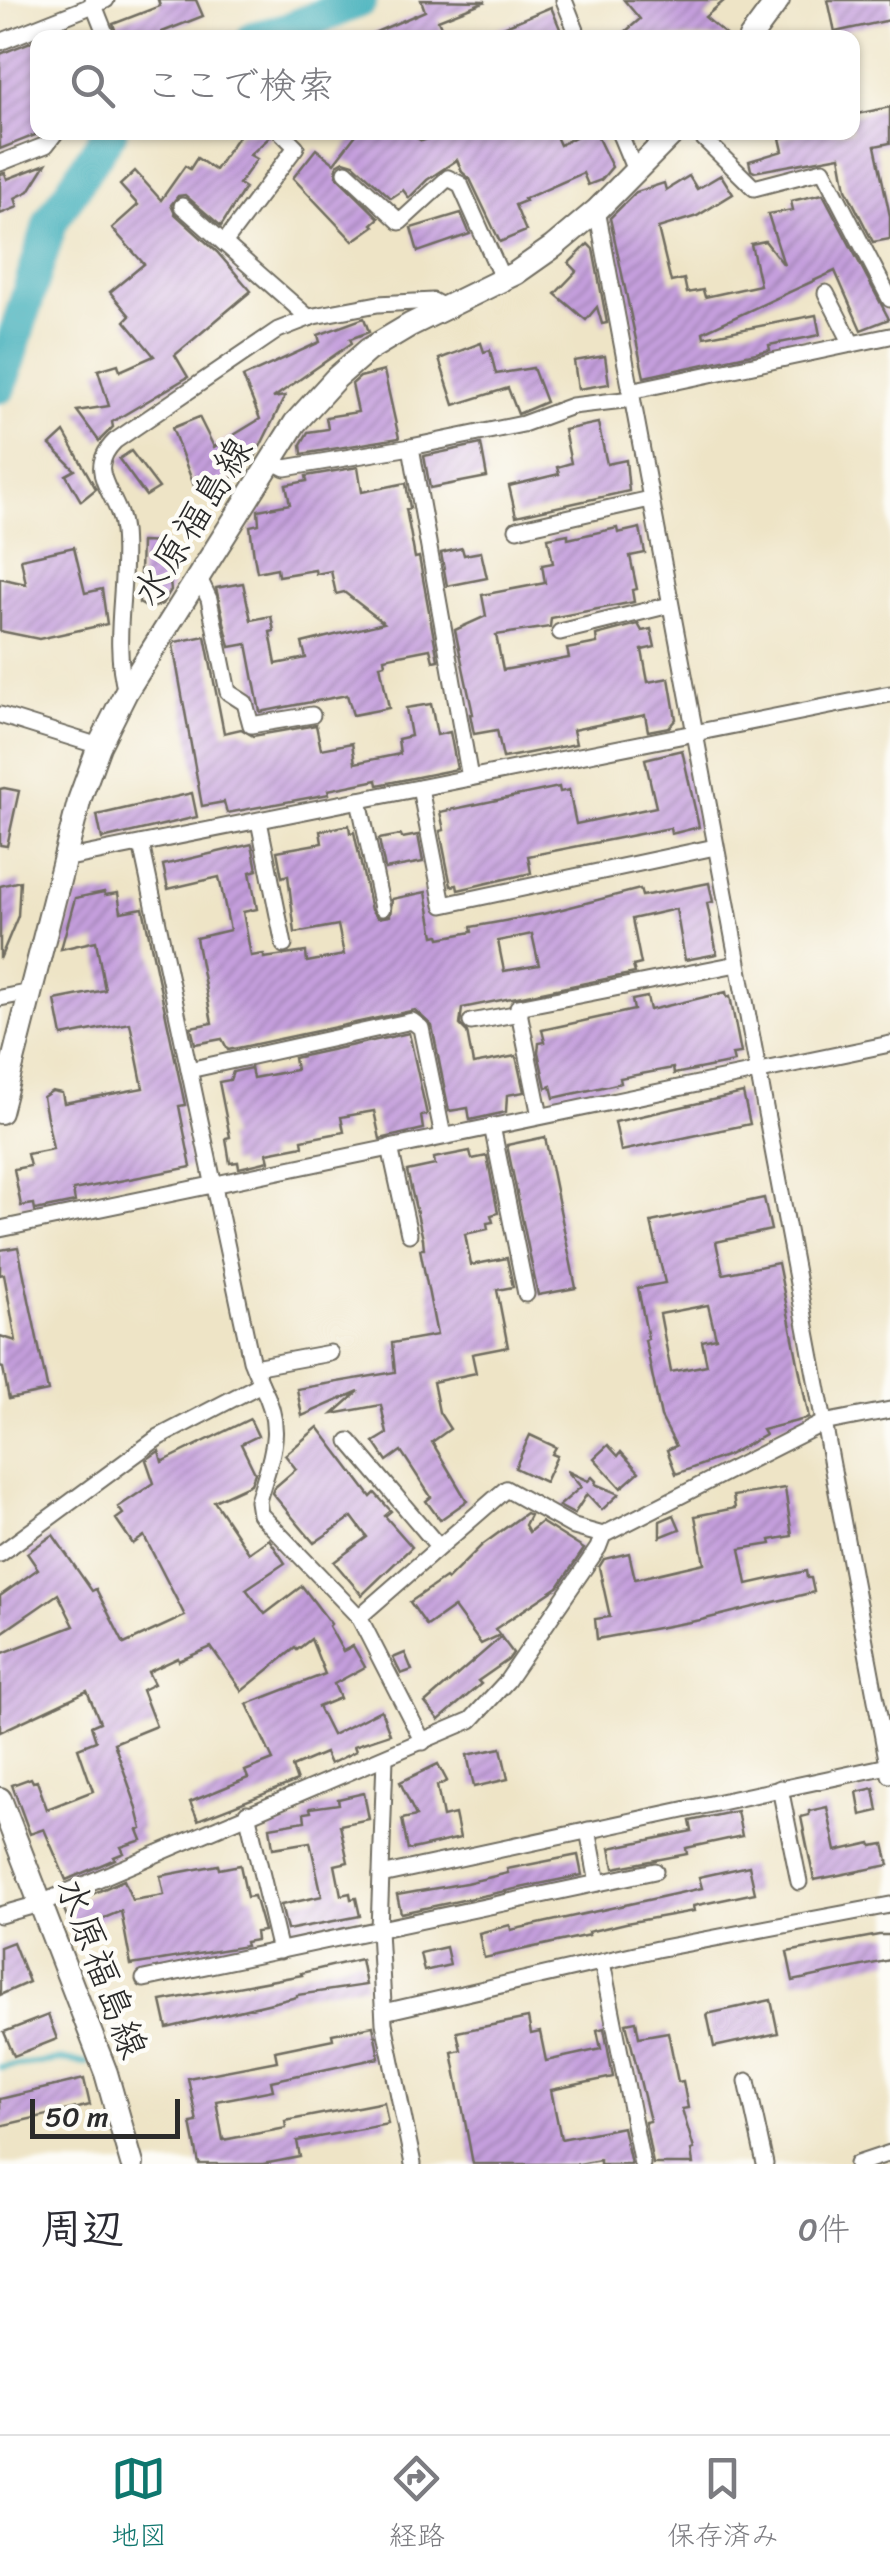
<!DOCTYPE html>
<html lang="ja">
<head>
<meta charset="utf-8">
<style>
  :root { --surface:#fff; --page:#f2f2f3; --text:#2b2b33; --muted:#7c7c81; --line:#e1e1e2; --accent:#0f766e }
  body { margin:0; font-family:Sriracha,"Klee One",sans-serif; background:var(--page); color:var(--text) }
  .scale { position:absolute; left:30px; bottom:25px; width:150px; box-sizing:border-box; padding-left:10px; border:5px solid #2b2b2b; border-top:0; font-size:28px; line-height:35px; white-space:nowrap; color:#2b2b2b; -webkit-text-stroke:8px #fdfcf7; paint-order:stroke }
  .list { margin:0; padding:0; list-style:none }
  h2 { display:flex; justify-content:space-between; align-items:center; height:130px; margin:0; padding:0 40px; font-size:42px }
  h2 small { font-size:32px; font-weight:400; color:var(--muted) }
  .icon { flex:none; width:55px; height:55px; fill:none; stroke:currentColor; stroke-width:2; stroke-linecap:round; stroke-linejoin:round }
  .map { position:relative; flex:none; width:890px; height:2164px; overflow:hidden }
  .search { position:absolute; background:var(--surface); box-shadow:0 2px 8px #0004; left:30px; right:30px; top:30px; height:110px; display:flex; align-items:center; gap:25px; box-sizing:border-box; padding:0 35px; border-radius:20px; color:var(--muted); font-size:38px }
  .sheet { height:270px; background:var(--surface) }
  nav { display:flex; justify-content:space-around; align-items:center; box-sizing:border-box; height:140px; border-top:2px solid var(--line); background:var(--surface); font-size:28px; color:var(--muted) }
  nav a { display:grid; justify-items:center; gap:5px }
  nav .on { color:var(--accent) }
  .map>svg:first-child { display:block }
</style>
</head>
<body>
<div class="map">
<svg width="890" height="2164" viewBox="0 0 890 2164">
  <defs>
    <pattern id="building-hatch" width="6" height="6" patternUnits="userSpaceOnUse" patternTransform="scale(2.5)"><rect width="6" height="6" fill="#c59fdd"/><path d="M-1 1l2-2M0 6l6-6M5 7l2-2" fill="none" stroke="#a082b3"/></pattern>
  </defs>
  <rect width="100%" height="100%" fill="#fdfcf7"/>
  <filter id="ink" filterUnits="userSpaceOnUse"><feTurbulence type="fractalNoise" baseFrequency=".01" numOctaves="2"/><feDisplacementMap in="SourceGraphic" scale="20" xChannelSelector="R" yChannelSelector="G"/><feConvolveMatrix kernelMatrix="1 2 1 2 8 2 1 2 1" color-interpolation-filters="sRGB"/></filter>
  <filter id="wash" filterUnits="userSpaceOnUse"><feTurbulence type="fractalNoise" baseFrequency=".0048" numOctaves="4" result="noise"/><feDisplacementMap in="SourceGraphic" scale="40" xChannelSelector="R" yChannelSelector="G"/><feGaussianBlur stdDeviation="2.25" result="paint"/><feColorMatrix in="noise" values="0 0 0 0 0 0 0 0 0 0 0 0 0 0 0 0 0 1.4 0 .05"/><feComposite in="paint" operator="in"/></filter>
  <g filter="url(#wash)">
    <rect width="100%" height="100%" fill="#eee4c6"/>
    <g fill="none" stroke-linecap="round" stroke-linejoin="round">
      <polyline stroke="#3dadb9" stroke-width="6" points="0,2067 60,2060 87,2063"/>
      <g stroke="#3dadb9" stroke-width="35">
        <polyline points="254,38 288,30 360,0"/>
        <polyline points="0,386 51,221 110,132"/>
      </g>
    </g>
    <g id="blocks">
      <g fill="url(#building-hatch)" fill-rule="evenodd">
        <polygon points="158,0 196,0 203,16 162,32 164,38 118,38 113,24 160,6"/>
        <polygon points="421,0 486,1 438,20 446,38 362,38 425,11"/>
        <polygon points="624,0 725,0 705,17 730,38 618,38 640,19"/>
        <polygon points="828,0 890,0 890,20 835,32"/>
        <polygon points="551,7 561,31 546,38 477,38"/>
        <polygon points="38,39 38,134 0,149 0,54"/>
        <polygon points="890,107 890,143 875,146 890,216 890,239 873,242 846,189 840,156 754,172 751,170 749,161 783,151 780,138 805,132 852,132 852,115"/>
        <polygon points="241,132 270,132 271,136 250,155 257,159 239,184 245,188 221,226 185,195 178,196 171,205 175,214 217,252 251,291 175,355 188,377 112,422 113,427 99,441 77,411 109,406 98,370 118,364 120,371 154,356 125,321 130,316 110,292 144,264 112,228 138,205 120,185 135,171 161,200 185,166 190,169 197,158 215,170"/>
        <polygon points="358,132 405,132 422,141 447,132 554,132 560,145 585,132 595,132 612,167 601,180 588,185 583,173 524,199 525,201 515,205 526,231 500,242 470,179 462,172 457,160 427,180 409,198 403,190 391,198 354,164 344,161 337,165 336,176 379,218 372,224 374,226 353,241 293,178 316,149 334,163"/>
        <polygon points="46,164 29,191 15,198 18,207 0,214 0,174 5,173 7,179"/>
        <polygon points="721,175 733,194 697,216 658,228 671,282 684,279 687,293 703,290 705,297 760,285 751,244 765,241 784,265 768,214 793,210 791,201 823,194 889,319 861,330 835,271 703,332 704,337 816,315 820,335 769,345 770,350 644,377 610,218 636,192 664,183 666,190 689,176 697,189"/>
        <polygon points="461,213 470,234 418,252 411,228"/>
        <polygon points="588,244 593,249 607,323 602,324 597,307 586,320 555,294 577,271 569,263"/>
        <polygon points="364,318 369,332 350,339 352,343 273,398 285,396 254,459 240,475 196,491 172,428 199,417 214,447 260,419 243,377 320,342 318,335"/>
        <polygon points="481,343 484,352 490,350 496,374 533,368 546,402 518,414 508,388 454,405 439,359"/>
        <polygon points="605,356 609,384 578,389 574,361"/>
        <polygon points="384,371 399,438 302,454 301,444 308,432 328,429 326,417 358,412 352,384 360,377"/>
        <polygon points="598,423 607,464 626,460 629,491 516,516 509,486 559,474 557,467 571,463 564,430"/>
        <polygon points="64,432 96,489 81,501 66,475 75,470 50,445"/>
        <polygon points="481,444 487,477 430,488 424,456"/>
        <polygon points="131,451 159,488 146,496 119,459"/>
        <polygon points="358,467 362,492 406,483 410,508 406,509 415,558 419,557 438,660 433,661 430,649 384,658 385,664 380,665 389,708 353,715 347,695 260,712 247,644 230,647 216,588 243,583 251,620 271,616 274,631 270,632 276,664 306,658 302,643 384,623 344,592 336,594 331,571 316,574 315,570 278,576 277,568 257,572 254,556 250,526 259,524 258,510 290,504 286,485 307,481 306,476"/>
        <polygon points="617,528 618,533 640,528 645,553 630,556 637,589 632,590 634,602 551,618 550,627 496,635 503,670 569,658 567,649 597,643 596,635 638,624 642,631 651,629 655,647 642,650 648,682 669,678 676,719 669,727 648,731 645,715 573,730 576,744 503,758 497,730 474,734 470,714 473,714 455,630 486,616 482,595 545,583 542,565 553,563 548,538 568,534 568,539"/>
        <polygon points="141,542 165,543 171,590 162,604 150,609 139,603"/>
        <polygon points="74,547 85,593 102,589 107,624 39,639 0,631 0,578 26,584 21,559"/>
        <polygon points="462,548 464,555 481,552 487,578 447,586 441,553"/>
        <polygon points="205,636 224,733 241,729 253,736 316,725 321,749 352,743 355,763 400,754 398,739 411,736 406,708 431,704 437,735 450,732 457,769 378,785 377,780 328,790 329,794 227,813 224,802 202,806 173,645 175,642"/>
        <polygon points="682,750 699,827 671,834 670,828 528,856 531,873 458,890 457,885 451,886 440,831 444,830 440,812 559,787 560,792 569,790 576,824 656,807 645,759"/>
        <polygon points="4,788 19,791 7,846 0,845 0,789"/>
        <polygon points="192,793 197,817 102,839 97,815"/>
        <path d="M 349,825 L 350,833 L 354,832 L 371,910 L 378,918 L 390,916 L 392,899 L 426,892 L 434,936 L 439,935 L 440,938 L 472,932 L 471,927 L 543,914 L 640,889 L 642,896 L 709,883 L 713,902 L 707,903 L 717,954 L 685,960 L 676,909 L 632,919 L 641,964 L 633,966 L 635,973 L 462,1008 L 460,1025 L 467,1032 L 473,1064 L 516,1056 L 524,1092 L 507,1095 L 506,1112 L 470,1120 L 468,1108 L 449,1111 L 432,1026 L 415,1010 L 228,1050 L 222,1039 L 195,1044 L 191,1027 L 212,1023 L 196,938 L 230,930 L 219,877 L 168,889 L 163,865 L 252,844 L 257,870 L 250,872 L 257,909 L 243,912 L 251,956 L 264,954 L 264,958 L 306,952 L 307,962 L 344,955 L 338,925 L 295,933 L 288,875 L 282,877 L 277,851 L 322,843 L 320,831 ZM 532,934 L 539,965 L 504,971 L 498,941 Z"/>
        <polygon points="401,835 402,838 418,835 423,862 385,869 379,839"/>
        <polygon points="20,881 18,916 0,959 0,886"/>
        <polygon points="104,892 105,895 118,893 121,912 143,908 185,1105 179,1106 191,1167 73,1190 75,1202 35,1210 34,1204 21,1206 14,1169 30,1166 27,1154 53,1149 43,1097 52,1091 62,1093 64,1103 143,1088 130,1023 62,1036 55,1000 105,990 96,941 61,949 75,898"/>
        <polygon points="726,992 727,997 730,996 741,1053 732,1054 734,1062 674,1074 673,1068 620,1078 621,1083 554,1098 551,1086 546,1088 538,1052 539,1043 545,1042 542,1030 634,1010 632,1000 647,997 650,1010"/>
        <polygon points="409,1033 427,1115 421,1116 423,1129 380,1139 374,1111 341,1117 344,1132 302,1140 303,1146 267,1153 269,1161 239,1168 238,1162 230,1163 226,1138 230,1137 219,1082 230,1080 233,1072 251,1068 253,1078 296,1070 294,1058"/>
        <polygon points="743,1093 750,1124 621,1151 615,1122"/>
        <polygon points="545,1137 576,1288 538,1295 507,1145"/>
        <polygon points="470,1151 472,1159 487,1156 498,1213 491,1215 493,1222 487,1223 488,1229 465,1234 471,1265 507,1258 513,1287 497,1290 508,1347 472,1354 476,1373 433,1382 439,1412 450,1429 432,1442 467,1501 440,1520 426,1501 431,1497 401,1451 387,1461 374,1442 387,1434 381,1405 333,1414 359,1391 302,1416 297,1389 395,1372 392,1343 437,1335 420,1249 424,1249 423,1239 407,1171 435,1165 434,1158"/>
        <path d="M 764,1198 L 771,1230 L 716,1242 L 723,1274 L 778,1263 L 809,1418 L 762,1430 L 765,1435 L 728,1455 L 676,1474 L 667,1450 L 676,1446 L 661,1417 L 645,1340 L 648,1339 L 638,1288 L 665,1283 L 651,1222 ZM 708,1305 L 716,1338 L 702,1341 L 707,1365 L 671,1372 L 660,1314 Z"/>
        <polygon points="18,1247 48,1391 9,1399 3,1368 0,1367 0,1336 16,1341 4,1274 0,1275 0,1250"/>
        <polygon points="250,1419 258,1436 241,1444 255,1473 251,1484 214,1501 249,1553 269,1539 285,1563 246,1589 265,1614 302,1586 331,1624 329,1626 343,1651 353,1646 365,1667 334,1684 340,1698 318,1707 332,1735 381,1710 390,1734 354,1746 356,1751 330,1764 325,1753 292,1767 297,1781 198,1820 190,1802 248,1778 245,1771 273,1760 247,1704 325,1674 311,1639 297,1650 295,1648 242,1691 211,1647 179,1661 178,1658 148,1672 154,1684 142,1690 156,1726 114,1743 136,1805 142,1829 138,1830 142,1840 121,1847 124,1853 114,1857 115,1859 66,1880 44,1829 30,1834 12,1785 31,1778 33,1782 37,1781 47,1809 93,1791 78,1748 96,1741 91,1726 100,1722 87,1691 0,1732 0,1654 74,1626 58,1594 0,1634 0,1596 38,1569 27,1553 53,1535 92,1591 96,1589 124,1644 185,1616 144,1536 133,1544 116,1519 123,1514 118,1507 154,1483 146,1460 159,1451 162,1462"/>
        <polygon points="318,1427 371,1497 375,1493 391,1511 385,1516 412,1547 362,1595 334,1562 367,1537 352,1517 314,1543 272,1493 274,1488 296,1469 285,1455"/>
        <polygon points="530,1435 556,1447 552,1454 557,1456 545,1482 515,1468"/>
        <polygon points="608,1445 618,1456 621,1452 639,1472 621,1488 594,1458"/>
        <polygon points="567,1471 588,1481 592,1477 596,1481 595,1484 619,1494 602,1510 587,1494 574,1514 559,1506 581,1487"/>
        <polygon points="785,1488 792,1536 770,1540 771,1544 740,1549 747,1584 806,1571 807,1578 811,1578 814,1592 701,1620 597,1639 595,1619 610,1617 599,1567 604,1559 629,1553 635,1579 704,1563 695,1516 735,1508 733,1496"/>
        <polygon points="526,1513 530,1515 525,1525 529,1532 541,1522 584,1549 558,1587 495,1629 500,1635 481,1644 454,1607 427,1626 410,1602 445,1578 447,1580 482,1545"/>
        <polygon points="674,1515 680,1529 660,1537 660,1521"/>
        <polygon points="501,1637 513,1653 508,1660 478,1681 481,1684 439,1720 425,1703"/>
        <polygon points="405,1653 412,1670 401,1674 393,1658"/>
        <polygon points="501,1748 508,1779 474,1787 467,1755"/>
        <polygon points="438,1764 447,1781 437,1786 443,1817 455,1814 460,1838 408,1850 402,1819 416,1816 400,1782"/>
        <polygon points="874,1788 878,1811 861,1815 857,1792"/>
        <polygon points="364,1793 369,1819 340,1825 348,1862 335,1865 341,1895 350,1893 351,1899 356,1898 360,1916 287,1930 281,1905 322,1896 310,1842 273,1848 270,1827 305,1821 304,1813 311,1812 310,1808 339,1804 338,1799"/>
        <polygon points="827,1807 836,1851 871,1843 872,1846 884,1844 889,1865 814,1880 801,1817 809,1815 809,1811"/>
        <polygon points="737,1811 742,1836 686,1848 687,1854 614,1868 610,1848 692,1831 690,1821"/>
        <polygon points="578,1855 582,1875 401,1913 397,1895 466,1883 508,1873 507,1869"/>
        <polygon points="218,1865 219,1869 240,1865 247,1897 254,1896 264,1931 255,1932 256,1940 245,1942 246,1946 131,1965 121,1911 73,1931 63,1907 124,1880 132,1900 164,1895 160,1876"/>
        <polygon points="749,1866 755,1893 693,1906 694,1911 626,1923 588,1932 589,1935 484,1958 479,1933 510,1925 511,1930 702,1888 699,1877"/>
        <polygon points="879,1935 890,1935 890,1960 793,1981 787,1952"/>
        <polygon points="13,1942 29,1982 0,1995 0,1947"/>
        <polygon points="446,1947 450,1965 424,1971 420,1953"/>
        <polygon points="361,1959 366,1985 297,1995 297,1997 167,2028 161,2001 302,1975 301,1973"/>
        <polygon points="771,2000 778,2033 714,2047 707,2014"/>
        <polygon points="48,2015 57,2039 14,2056 4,2032"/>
        <polygon points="528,2018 531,2034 540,2032 546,2061 601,2049 597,2030 604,2028 613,2077 551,2090 561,2139 623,2127 631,2164 600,2164 600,2160 579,2164 473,2164 452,2052 461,2050 457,2032"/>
        <polygon points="636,2021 639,2037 668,2032 678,2082 683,2081 688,2108 682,2109 694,2149 691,2150 693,2164 653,2164 645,2122 650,2121 626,2023"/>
        <polygon points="373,2026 379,2058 271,2081 273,2090 216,2101 223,2140 286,2128 285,2121 384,2102 388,2124 297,2141 300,2157 263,2164 199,2164 191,2123 197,2122 188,2078 277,2061 275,2051 333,2039 332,2034"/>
        <polygon points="84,2079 90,2105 0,2126 0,2099"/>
      </g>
    </g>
  </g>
  <g filter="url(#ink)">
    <use href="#blocks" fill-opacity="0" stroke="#6f6c61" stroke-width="2.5"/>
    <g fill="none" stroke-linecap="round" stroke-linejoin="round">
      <g stroke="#6f6c61" stroke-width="19">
        <g id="minor">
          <polyline points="92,0 107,38"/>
          <polyline points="564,0 579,38"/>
          <polyline points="0,42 106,0"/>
          <polyline points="619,132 636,173"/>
          <polyline points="697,132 754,188 823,170 890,299"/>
          <polyline points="0,163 46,145 56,132"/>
          <polyline points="346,172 400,222 448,178 460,184 503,280"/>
          <polyline points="182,206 309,318"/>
          <polyline points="597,210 890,1775"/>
          <polyline points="224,243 296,147 281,132"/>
          <polyline points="826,293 852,344"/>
          <polyline points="630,391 890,336"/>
          <polyline points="271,461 285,468 411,447"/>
          <polyline points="517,529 650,499"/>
          <polyline points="199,578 209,599 228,692 245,703 251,725 312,715"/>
          <polyline points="560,632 670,605"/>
          <path d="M 126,692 C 111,639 128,585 123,531 C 120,493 82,474 115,441 L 278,330 L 314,316 L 378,304 L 433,301 L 446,308"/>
          <polyline points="0,715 99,746"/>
          <polyline points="470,778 411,447 523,424 572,406 632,399"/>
          <polyline points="420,788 443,905 715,847"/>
          <polyline points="359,800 382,908"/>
          <polyline points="259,821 284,945"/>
          <polyline points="64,859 890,694"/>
          <polyline points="0,998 31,992"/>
          <polyline points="471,1022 520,1013"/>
          <polyline points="189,1070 412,1021 421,1028 443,1136"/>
          <polyline points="540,1116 518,1007 737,964"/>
          <polyline points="492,1126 526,1294"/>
          <polyline points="390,1147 409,1234"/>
          <polyline points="0,1229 890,1044"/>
          <polyline points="254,1367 330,1353"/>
          <path d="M 261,1384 C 286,1430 271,1455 258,1501 L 260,1514 L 359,1617 L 423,1742"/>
          <polyline points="349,1441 438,1546"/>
          <polyline points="0,1554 159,1437 261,1384 251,1360 141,844"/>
          <polyline points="359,1617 506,1489 574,1527 603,1535"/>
          <polyline points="385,1758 379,1930 384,2023 413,2164"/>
          <polyline points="780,1788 799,1882"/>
          <polyline points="247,1813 280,1951"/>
          <polyline points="588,1830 598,1883"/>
          <polyline points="381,1875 888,1766"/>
          <polyline points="0,1915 39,1904 471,1720 507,1681 598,1548 603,1535 823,1423 890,1410"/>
          <polyline points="602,1962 642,2164"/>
          <polyline points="144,1979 655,1871"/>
          <polyline points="384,2012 657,1949 890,1905"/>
          <polyline points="747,2081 765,2164"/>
          <polyline points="857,2164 890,2153"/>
        </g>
      </g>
      <g stroke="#6f6c61" stroke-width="26">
        <g id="secondary">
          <polyline points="750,38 778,0"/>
          <polyline points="0,1112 80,798 99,746 126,692 295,423 336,378 368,350 410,325 516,273 553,247 597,210 674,132"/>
          <polyline points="0,1799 106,2073 132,2164"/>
        </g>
      </g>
      <use href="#minor" stroke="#fff" stroke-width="15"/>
      <use href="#secondary" stroke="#fff" stroke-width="22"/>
    </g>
  </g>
  <g text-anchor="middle" stroke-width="9" stroke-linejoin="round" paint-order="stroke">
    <g font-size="38" fill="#2b2b2b" stroke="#fdfcf7">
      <text transform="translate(192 521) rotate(-58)" y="13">水原福島線</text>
      <text transform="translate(102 1968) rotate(69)" y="13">水原福島線</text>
    </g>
  </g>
</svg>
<div class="scale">50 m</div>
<div class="search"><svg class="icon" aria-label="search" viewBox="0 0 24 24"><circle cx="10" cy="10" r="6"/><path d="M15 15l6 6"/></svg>ここで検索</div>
</div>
<section class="sheet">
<h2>周辺<small>0件</small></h2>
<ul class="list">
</ul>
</section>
<nav>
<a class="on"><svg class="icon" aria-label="map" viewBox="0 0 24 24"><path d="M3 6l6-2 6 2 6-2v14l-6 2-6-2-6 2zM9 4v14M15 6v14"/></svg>地図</a>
<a><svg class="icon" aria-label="directions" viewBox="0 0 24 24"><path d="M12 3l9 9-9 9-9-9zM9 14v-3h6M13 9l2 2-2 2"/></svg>経路</a>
<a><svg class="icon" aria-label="saved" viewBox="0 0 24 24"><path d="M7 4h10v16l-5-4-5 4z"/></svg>保存済み</a>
</nav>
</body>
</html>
